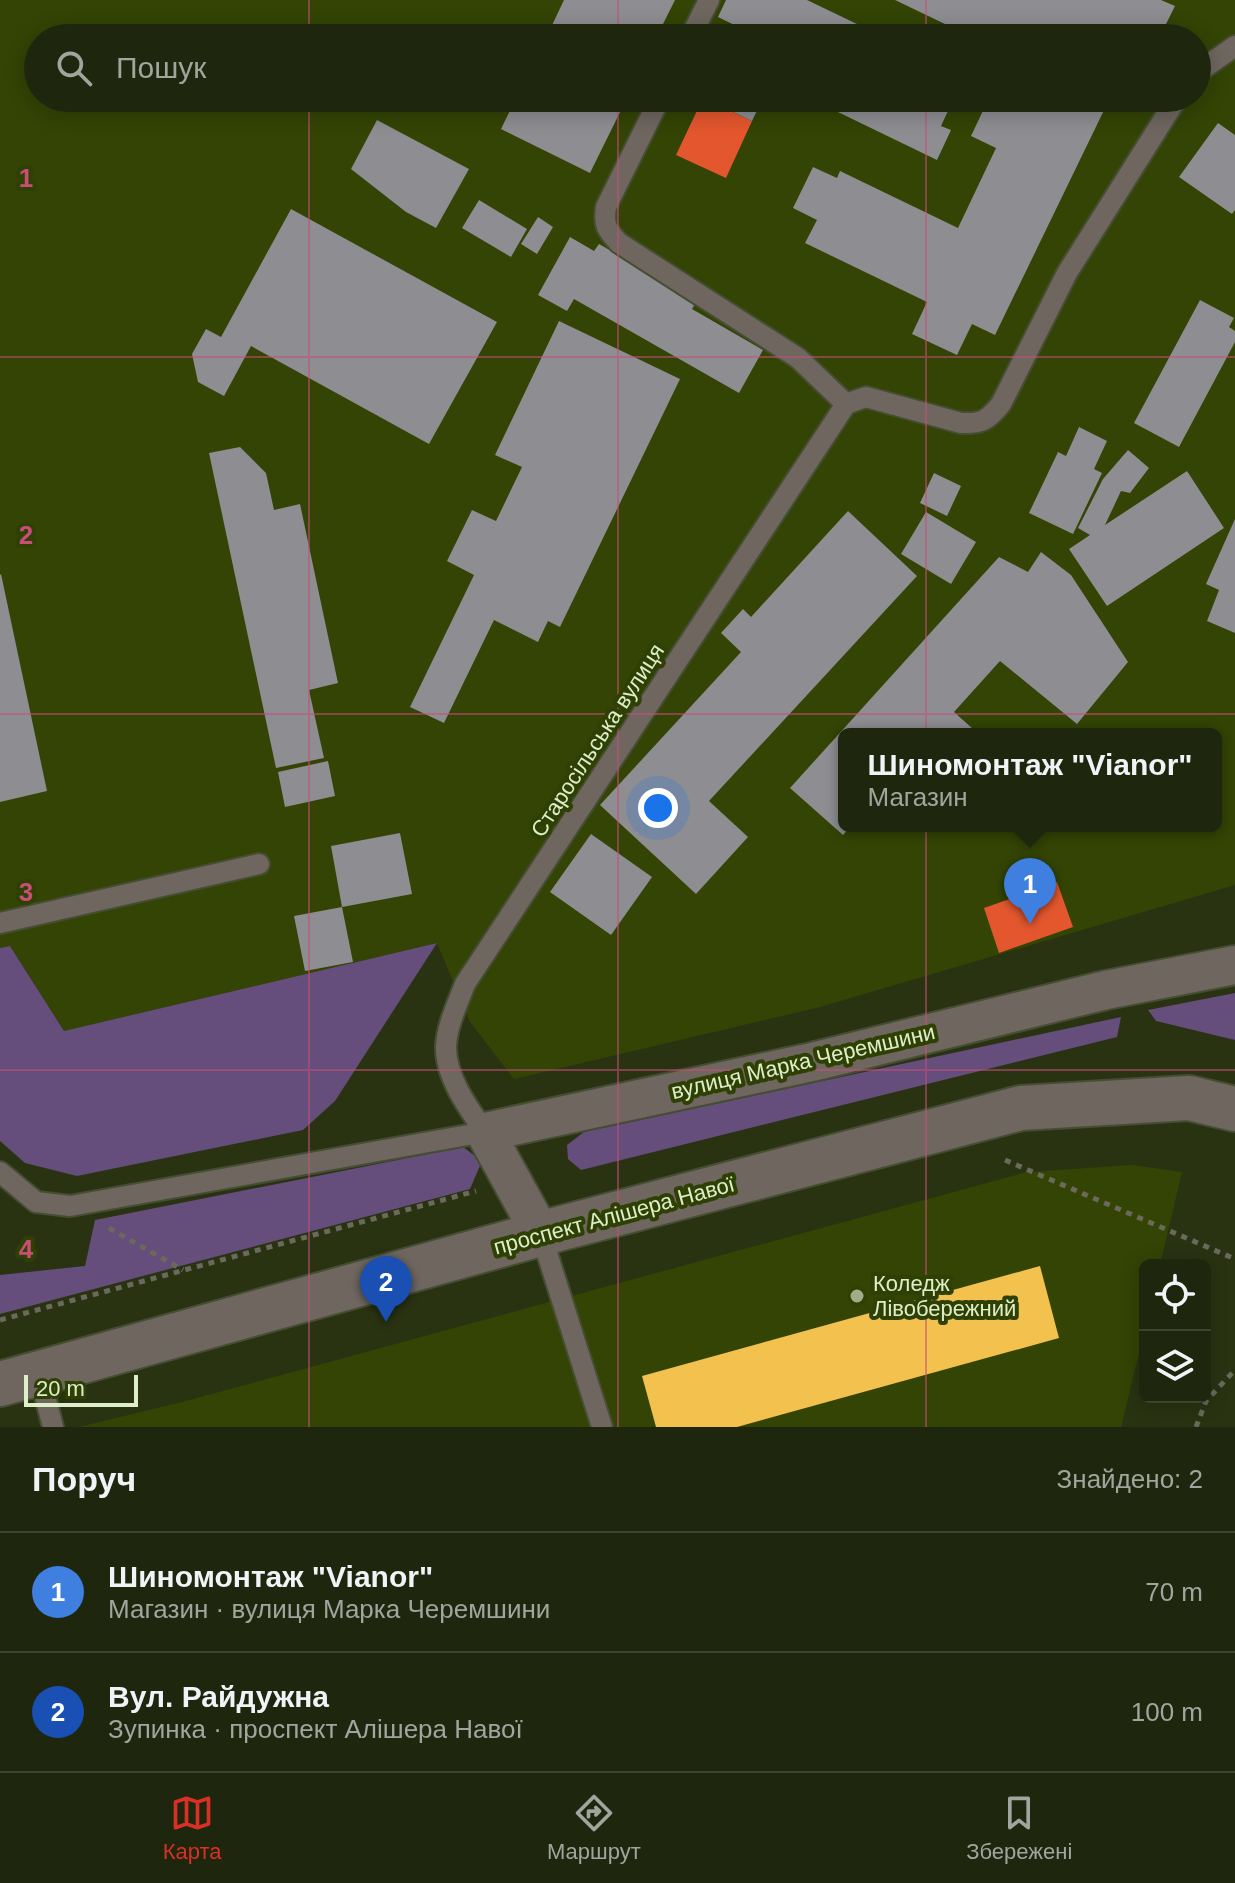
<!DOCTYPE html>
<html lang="uk">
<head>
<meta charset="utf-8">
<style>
  :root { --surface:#1f260e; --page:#272e17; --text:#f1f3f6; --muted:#a1a59e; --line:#3c432e; --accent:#d93025 }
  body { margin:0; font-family:Helvetica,sans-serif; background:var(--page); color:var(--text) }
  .controls { position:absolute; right:24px; bottom:24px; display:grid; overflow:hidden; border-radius:12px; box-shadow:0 4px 20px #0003 }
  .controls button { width:72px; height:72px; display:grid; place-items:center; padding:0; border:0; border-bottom:2px solid var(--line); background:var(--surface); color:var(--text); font:40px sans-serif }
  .scale { position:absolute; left:24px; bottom:20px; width:114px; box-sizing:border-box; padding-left:8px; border:4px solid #deeec8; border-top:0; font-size:22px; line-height:28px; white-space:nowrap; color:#deeec8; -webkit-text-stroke:6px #2f4005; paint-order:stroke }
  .you { position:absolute; left:658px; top:808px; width:28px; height:28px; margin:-20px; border:6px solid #fff; border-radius:50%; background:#1a73e8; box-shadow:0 0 0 12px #1a73e833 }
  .badge { display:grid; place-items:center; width:52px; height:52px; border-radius:50%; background:var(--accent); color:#fff; font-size:26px; font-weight:700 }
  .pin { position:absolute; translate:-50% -66px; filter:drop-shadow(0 2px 4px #0008) }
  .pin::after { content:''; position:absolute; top:42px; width:28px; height:24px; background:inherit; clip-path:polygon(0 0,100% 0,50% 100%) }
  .popup { position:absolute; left:838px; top:728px; width:384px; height:104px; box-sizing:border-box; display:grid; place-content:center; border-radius:12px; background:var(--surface); filter:drop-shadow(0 2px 6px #0005); font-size:26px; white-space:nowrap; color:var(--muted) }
  .popup b { font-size:30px; color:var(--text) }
  .popup::after { content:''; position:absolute; left:50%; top:100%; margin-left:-16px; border:16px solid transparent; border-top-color:var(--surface) }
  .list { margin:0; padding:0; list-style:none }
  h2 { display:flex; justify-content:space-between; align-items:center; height:104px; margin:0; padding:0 32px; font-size:34px }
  h2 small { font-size:26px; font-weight:400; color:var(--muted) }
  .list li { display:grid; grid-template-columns:52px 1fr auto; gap:24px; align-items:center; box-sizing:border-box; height:120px; padding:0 32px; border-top:2px solid var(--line) }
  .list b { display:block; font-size:30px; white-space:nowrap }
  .list p { margin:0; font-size:26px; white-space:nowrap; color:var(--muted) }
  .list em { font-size:26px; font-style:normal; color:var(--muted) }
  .icon { flex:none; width:44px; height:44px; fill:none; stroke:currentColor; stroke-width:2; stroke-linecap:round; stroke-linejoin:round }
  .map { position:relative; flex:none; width:1235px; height:1427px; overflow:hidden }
  .search { position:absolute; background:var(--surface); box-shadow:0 4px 20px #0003; left:24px; right:24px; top:24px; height:88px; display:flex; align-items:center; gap:20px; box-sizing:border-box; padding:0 28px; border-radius:44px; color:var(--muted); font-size:30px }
  .sheet { height:344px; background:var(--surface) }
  nav { display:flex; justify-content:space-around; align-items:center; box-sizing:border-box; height:112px; border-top:2px solid var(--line); background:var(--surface); font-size:22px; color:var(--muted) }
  nav a { display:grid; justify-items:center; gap:4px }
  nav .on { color:var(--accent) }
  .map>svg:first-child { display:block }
</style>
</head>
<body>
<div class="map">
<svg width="1235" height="1427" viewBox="0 0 1235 1427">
  <rect width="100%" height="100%" fill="#293312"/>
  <g fill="#334405" fill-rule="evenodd">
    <path d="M 0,0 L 1235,0 L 1235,885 L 820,1007 L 514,1079 L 470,1022 L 437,943 L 64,1031 L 11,947 L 0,948 ZM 38,38 L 1197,38 L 1197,98 L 38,98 ZM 844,734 L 1216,734 L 1216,826 L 844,826 Z"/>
    <polygon points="1132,1165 1182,1172 1160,1265 1145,1265 1145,1328 1121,1427 79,1427 186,1401 1027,1172"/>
  </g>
  <g fill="#654d7c">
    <polygon points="437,943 335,1101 303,1130 77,1176 25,1163 0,1141 0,948 10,946 64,1031"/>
    <polygon points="1235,993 1235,1040 1156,1021 1148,1010"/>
    <polygon points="1121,1017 1117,1037 581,1170 568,1159 567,1145 584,1132"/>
    <polygon points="463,1147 482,1161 470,1189 0,1314 0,1275 85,1266 95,1220"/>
  </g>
  <polygon fill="#f2c14e" points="1040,1266 1059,1338 737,1427 656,1427 642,1376"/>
  <g fill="#e4572e">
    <polygon points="703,98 752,121 726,178 676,155"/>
    <polygon points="1057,882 1073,927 999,953 984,908"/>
  </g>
  <g fill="#8d8d92">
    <polygon points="564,0 675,0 656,38 546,38"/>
    <polygon points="726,0 807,0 886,38 761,38 718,17"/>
    <polygon points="895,0 1161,0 1175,6 1159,38 974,38"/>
    <polygon points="516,98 627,98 590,173 501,129"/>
    <polygon points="732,98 763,98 752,121 727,109"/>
    <polygon points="809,98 954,98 941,126 951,130 937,160"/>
    <polygon points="989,98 1130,98 1124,110 1108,102 995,335 972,324 957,355 912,334 927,302 805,243 817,220 793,208 813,167 837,178 840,171 958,228 996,148 971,136"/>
    <polygon points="377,120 469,169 436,228 406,212 351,169"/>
    <polygon points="1218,123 1235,135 1235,210 1232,214 1179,177"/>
    <polygon points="479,200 527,229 511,257 462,228"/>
    <polygon points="291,209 497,322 429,444 251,346 224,396 198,382 192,354 206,329 221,337"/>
    <polygon points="538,217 553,227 537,254 521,244"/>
    <polygon points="570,237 594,251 599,244 697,300 692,309 763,350 739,393 574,299 567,311 538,295"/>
    <polygon points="1200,300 1234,318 1229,327 1235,331 1235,342 1179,447 1134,423"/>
    <polygon points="559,321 680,379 560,627 548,621 538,642 494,620 444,723 410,707 474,575 447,561 472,510 496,521 522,467 495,455"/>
    <polygon points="1079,427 1107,441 1094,469 1102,473 1073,534 1029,513 1058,452 1066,456"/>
    <polygon points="240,447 266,473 274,510 300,504 338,683 309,690 324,758 276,768 209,453"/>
    <polygon points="1128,450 1149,468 1130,493 1121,491 1105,525 1187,471 1224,528 1107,606 1069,549 1090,535 1078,528 1103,479"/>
    <polygon points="934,473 961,486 947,516 920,503"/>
    <polygon points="848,511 917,576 709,801 748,837 696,894 600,805 741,652 721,633 743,609 751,617"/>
    <polygon points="926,512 976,542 951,584 901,554"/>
    <polygon points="1235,519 1235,633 1207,621 1219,590 1206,584"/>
    <polygon points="1041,552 1071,575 1128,662 1077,724 1000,661 954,712 973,729 968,734 844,734 844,826 851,826 843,835 790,788 999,557 1028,572"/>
    <polygon points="1,574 47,791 0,802 0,575"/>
    <polygon points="328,761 335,796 285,807 278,772"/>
    <polygon points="400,833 412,894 342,907 331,846"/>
    <polygon points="591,834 652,877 611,935 550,892"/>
    <polygon points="342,907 353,962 305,971 294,916"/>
  </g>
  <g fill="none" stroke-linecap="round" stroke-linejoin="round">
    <g stroke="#454e32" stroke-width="24">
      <g id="service">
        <polyline points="690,38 709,0"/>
        <polyline points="1197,73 1235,46"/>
        <path d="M 660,98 L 606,207 C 603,226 607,230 619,243 L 798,358 L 846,404"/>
        <polyline points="0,923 259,864"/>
        <path d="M 0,1172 L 36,1202 L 70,1206 L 485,1132 C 468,1108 445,1076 446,1046 C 447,1025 458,1003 465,984 L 846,404 L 866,397 L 961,423 C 982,424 988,420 1001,404 L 1067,273 L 1177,98"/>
        <polyline points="541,1234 602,1427"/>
        <polyline points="39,1373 53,1427"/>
      </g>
    </g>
    <g stroke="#454e32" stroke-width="42">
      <polyline id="minor" points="541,1234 485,1132 812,1062 1106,990 1235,965"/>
    </g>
    <g stroke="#454e32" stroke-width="48">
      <polyline id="tertiary" points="0,1384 558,1229 1021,1108 1189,1098 1235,1109"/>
    </g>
    <g stroke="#6a695c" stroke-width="5" stroke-dasharray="6 6" stroke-linecap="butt">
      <polyline points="1005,1160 1235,1259"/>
      <polyline points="109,1228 183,1270"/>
      <polyline points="0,1320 476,1191"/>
      <polyline points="1196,1427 1206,1401 1235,1370"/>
    </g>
    <use href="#service" stroke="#6e665f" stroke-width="20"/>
    <use href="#minor" stroke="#6e665f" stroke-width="38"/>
    <use href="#tertiary" stroke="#6e665f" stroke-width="44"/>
  </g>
  <path fill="none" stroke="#c94e76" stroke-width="2" stroke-opacity="0.55" d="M 309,0 L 309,38M 618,0 L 618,38M 926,0 L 926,38M 309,98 L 309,1427M 618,98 L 618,1427M 926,98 L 926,1427M 0,357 L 1235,357M 0,714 L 1235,714M 0,1070 L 1235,1070"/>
  <circle fill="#9fad88" stroke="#2f4005" stroke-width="3" cx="857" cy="1296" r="8"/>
  <g text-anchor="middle" stroke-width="8" stroke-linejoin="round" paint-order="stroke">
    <g font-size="22" fill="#deeec8" stroke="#2f4005">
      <text transform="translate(597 740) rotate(-57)" y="8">Старосільська вулиця</text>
      <text transform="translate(803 1061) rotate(-13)" y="8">вулиця Марка Черемшини</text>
      <text transform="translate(614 1215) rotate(-15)" y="8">проспект Алішера Навої</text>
    </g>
    <g font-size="22" fill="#deeec8" stroke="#2f4005" text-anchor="start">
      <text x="873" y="1291">Коледж<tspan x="873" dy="25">Лівобережний</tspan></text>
    </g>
  </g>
  <g font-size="26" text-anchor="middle" font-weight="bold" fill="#c94e76" stroke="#2f4005" stroke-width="8" stroke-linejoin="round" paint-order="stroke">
    <text x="26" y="187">1</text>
    <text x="26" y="544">2</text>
    <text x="26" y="901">3</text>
    <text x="26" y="1258">4</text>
  </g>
</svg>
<div class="controls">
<button><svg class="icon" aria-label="locate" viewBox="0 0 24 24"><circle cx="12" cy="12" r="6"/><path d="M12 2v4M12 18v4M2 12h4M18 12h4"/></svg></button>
<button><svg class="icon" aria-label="layers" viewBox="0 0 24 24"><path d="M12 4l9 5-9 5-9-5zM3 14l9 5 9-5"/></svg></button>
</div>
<div class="scale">20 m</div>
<div class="you"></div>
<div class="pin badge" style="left:1030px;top:924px;background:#3f7fe0">1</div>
<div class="popup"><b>Шиномонтаж &quot;Vianor&quot;</b>Магазин</div>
<div class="pin badge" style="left:386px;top:1322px;background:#1a4fb4">2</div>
<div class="search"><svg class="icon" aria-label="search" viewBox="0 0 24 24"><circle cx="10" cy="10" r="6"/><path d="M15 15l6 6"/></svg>Пошук</div>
</div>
<section class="sheet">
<h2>Поруч<small>Знайдено: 2</small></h2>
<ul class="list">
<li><span class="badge" style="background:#3f7fe0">1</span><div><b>Шиномонтаж &quot;Vianor&quot;</b><p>Магазин · вулиця Марка Черемшини</p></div><em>70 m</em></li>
<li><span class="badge" style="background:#1a4fb4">2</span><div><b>Вул. Райдужна</b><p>Зупинка · проспект Алішера Навої</p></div><em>100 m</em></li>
</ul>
</section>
<nav>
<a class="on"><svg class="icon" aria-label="map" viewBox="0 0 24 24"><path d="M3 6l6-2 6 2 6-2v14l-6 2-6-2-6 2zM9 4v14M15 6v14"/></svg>Карта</a>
<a><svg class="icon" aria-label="directions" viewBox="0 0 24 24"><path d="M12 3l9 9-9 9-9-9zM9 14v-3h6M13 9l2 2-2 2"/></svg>Маршрут</a>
<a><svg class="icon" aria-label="saved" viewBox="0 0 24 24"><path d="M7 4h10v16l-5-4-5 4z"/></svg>Збережені</a>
</nav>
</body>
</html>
